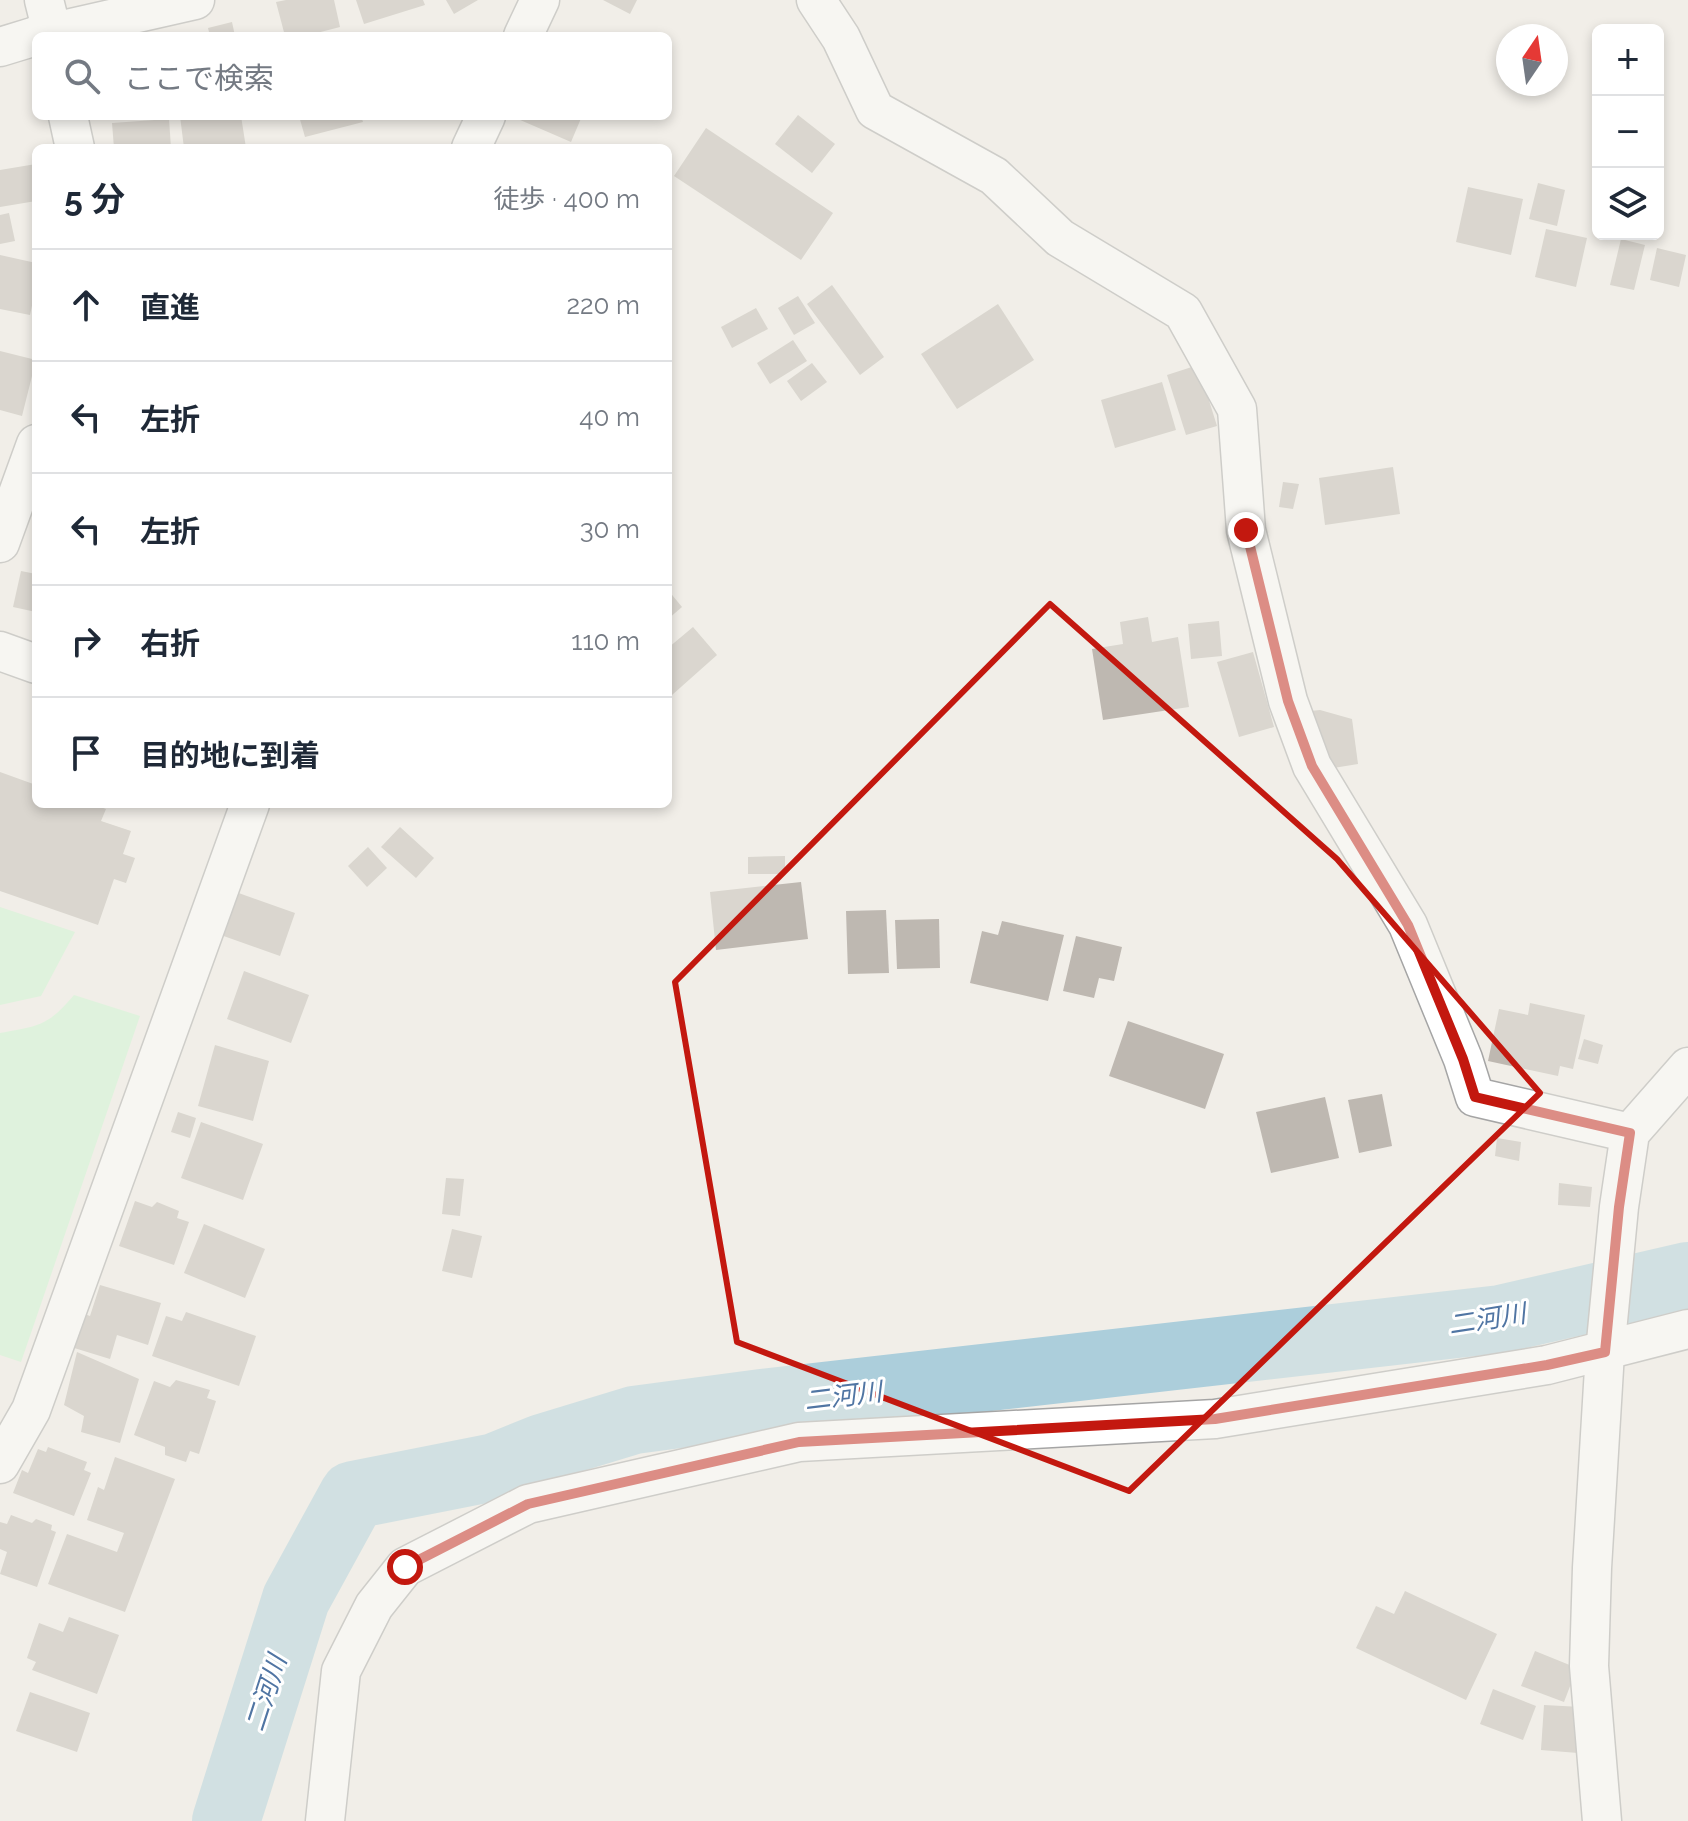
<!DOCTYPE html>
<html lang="ja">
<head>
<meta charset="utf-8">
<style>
  :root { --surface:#fff; --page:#f6f6f7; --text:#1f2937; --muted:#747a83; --line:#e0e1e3 }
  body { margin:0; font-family:Raleway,"Noto Sans JP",sans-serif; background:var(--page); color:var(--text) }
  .controls { position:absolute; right:24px; top:24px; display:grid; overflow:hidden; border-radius:12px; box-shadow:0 4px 12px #0003 }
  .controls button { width:72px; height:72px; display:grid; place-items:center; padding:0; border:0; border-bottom:2px solid var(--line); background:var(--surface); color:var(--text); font:40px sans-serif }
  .compass { position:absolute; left:1496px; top:24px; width:72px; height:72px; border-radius:50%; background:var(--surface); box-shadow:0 4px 12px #0003; rotate:13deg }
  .stop { position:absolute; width:24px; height:24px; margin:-18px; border:6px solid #c3180f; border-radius:50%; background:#fff }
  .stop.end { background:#c3180f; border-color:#fff; box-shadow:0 2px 8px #0008 }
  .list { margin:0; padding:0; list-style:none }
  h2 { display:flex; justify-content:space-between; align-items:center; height:104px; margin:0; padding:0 32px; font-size:34px }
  h2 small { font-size:26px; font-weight:400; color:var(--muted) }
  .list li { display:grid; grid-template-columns:52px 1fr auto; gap:24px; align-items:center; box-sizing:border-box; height:112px; padding:0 32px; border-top:2px solid var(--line) }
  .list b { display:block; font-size:30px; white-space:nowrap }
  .list em { font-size:26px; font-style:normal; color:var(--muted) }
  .icon { flex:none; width:44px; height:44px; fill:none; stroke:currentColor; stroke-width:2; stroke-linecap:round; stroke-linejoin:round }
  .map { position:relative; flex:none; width:1688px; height:1821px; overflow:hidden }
  .search { position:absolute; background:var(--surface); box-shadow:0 4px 12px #0003; left:32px; top:32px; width:640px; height:88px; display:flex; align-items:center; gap:20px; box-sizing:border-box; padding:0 28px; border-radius:12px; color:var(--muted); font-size:30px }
  .panel { position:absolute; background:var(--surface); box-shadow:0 4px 12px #0003; left:32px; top:144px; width:640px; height:664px; border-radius:12px }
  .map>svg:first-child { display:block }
</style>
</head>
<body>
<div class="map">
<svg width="1688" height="1821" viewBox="0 0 1688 1821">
  <rect width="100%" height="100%" fill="#f1eee8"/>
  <g fill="#caf6d0">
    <polygon points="0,907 75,932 41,996 0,1005"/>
    <path d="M 74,995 L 140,1016 L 21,1362 L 0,1355 L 0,1033 C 39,1026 48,1026 74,995 Z"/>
  </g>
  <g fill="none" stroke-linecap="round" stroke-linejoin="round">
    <polyline stroke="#accedb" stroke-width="68" points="226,1821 296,1599 353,1495 495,1467 542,1448 634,1420 762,1403 1501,1319 1688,1276"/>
  </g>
  <g fill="#beb8b1">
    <polygon points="286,0 334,0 340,27 305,36 285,36 276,2"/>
    <polygon points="356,0 423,0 425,5 364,24"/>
    <polygon points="446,0 478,0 454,14"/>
    <polygon points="603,0 637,0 630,14"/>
    <polygon points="232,22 235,36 210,36 208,28"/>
    <polygon points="798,115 835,144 812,173 775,144"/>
    <polygon points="180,116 241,116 246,148 184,148"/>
    <polygon points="299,116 361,116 363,122 305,137"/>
    <polygon points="511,116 582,116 571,142"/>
    <polygon points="169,119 171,148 114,148 112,123"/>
    <polygon points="706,128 833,213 801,260 674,176"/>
    <polygon points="36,164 36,201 0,207 0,170"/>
    <polygon points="1538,183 1565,190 1557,226 1529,219"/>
    <polygon points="1468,187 1523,199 1511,255 1456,242"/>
    <polygon points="9,213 15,241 0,244 0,215"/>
    <polygon points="1546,229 1587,238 1576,287 1535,277"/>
    <polygon points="1621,239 1645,245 1634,290 1610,285"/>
    <polygon points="1657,248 1686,255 1679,287 1650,280"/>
    <polygon points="0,255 36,263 36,287 30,315 0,309"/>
    <polygon points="832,285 884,357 860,375 807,304"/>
    <polygon points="798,296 815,323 794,335 778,308"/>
    <polygon points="998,304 1034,360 957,409 921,354"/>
    <polygon points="756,308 768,329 732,348 721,327"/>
    <polygon points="793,340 807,361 770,384 757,363"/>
    <polygon points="0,351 36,360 22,416 0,410"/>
    <polygon points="812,363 827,382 801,401 787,381"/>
    <polygon points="1198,365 1217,426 1186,435 1167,375"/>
    <polygon points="1162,382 1176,430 1115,448 1101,400"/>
    <polygon points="1393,467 1400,514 1325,525 1319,478"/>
    <polygon points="1283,482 1299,484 1293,509 1279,507"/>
    <polygon points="21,571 36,574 36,612 13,607"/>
    <polygon points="668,590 682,607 668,619"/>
    <polygon points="1148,617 1152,642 1178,637 1189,707 1103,720 1092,649 1123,644 1120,622"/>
    <polygon points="1219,621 1222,656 1191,659 1188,624"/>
    <polygon points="693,627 717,655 672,695 668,691 668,648"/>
    <polygon points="1253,652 1274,727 1239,737 1217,662"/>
    <polygon points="1320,710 1352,719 1358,764 1321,770 1301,712"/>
    <polygon points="0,772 36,785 36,804 92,804 106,809 101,821 131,831 123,854 135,858 126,883 114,879 98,925 0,891"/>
    <polygon points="400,827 434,858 416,878 381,847"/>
    <polygon points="368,847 387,868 367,887 348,866"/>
    <polygon points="785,856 785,874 748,874 748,857"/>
    <polygon points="801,882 808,939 716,950 710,892"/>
    <polygon points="233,891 295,913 280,956 218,934"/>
    <polygon points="886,910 889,973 848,974 846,911"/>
    <polygon points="939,919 940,968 897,969 895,920"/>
    <polygon points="1002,921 1064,935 1048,1001 970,983 982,931 998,935"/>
    <polygon points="1076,936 1122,947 1114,981 1099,978 1094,998 1063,991"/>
    <polygon points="244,971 309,995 291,1043 227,1019"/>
    <polygon points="1530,1003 1585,1015 1573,1069 1560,1066 1558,1076 1488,1061 1499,1009 1528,1015"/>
    <polygon points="1128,1021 1224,1054 1205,1109 1109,1076"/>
    <polygon points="1584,1039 1603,1045 1598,1064 1578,1059"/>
    <polygon points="215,1045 269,1061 253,1121 198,1106"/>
    <polygon points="1382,1094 1392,1146 1359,1153 1348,1100"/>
    <polygon points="1325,1097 1339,1158 1271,1173 1256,1112"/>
    <polygon points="178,1112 196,1118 190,1138 171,1132"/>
    <polygon points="201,1122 263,1144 243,1200 181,1178"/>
    <polygon points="1497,1138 1521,1142 1519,1161 1495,1156"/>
    <polygon points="446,1178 464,1179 460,1216 442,1214"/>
    <polygon points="1559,1183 1592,1187 1590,1207 1558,1205"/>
    <polygon points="135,1201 152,1207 157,1202 179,1211 177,1218 189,1222 174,1265 119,1246"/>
    <polygon points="204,1224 265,1249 245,1298 184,1273"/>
    <polygon points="452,1229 482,1236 472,1278 442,1271"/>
    <polygon points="100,1285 161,1303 148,1345 117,1335 110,1359 71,1347 82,1313 90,1316"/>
    <polygon points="186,1312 256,1336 239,1386 152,1356 166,1316 182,1321"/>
    <polygon points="77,1352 139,1379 120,1443 81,1432 84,1416 64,1405"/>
    <polygon points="176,1380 210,1390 207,1398 216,1401 199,1454 190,1451 186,1462 165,1455 165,1447 134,1435 154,1381 170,1387"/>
    <polygon points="48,1447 87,1462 84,1470 91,1473 74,1516 13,1493 22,1470 28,1473 38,1449 46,1452"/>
    <polygon points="115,1457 175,1479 125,1612 48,1584 67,1534 117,1552 124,1533 87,1520 98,1487 104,1490"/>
    <polygon points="11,1515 32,1523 36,1519 52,1525 51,1530 56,1532 37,1587 0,1574 7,1552 0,1549 0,1522 7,1524"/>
    <polygon points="1405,1591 1497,1634 1466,1700 1356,1648 1376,1606 1394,1614"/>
    <polygon points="69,1617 119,1635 97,1694 32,1670 36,1662 27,1658 39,1623 63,1632"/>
    <polygon points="1535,1651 1577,1668 1564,1702 1521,1686"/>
    <polygon points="1493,1689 1536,1706 1523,1740 1480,1724"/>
    <polygon points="30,1692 90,1713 77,1752 16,1731"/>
    <polygon points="1544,1705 1581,1707 1578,1753 1541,1750"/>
  </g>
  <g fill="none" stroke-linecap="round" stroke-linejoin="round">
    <g stroke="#a5a5a5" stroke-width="41">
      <g id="minor">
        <polyline points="44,0 53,36"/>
        <polyline points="816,0 841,38 875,110 994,176 1060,238 1183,312 1237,409 1246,530 1288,701 1312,766 1408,925 1463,1059 1475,1097 1630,1133"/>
        <polyline points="36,36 195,0"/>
        <polyline points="523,36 540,0"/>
        <polyline points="0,47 36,36"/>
        <polyline points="68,116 75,148"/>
        <polyline points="471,148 486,116"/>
        <polyline points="0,543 36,444"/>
        <polyline points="0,651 36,664"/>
        <polyline points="0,1464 31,1410 250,804"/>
        <polyline points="325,1821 341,1671 374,1606 405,1567 528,1504 799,1442 1215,1419 1547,1365 1688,1329"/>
        <polyline points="1602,1821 1589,1666 1592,1568 1605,1352 1619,1207 1630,1133 1688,1067"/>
      </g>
    </g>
    <use href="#minor" stroke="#fff" stroke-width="38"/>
  </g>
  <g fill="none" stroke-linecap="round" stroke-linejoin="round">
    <polyline stroke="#c3180f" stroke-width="10" points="405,1567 528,1504 799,1442 1215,1419 1547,1365 1605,1352 1619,1207 1630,1133 1475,1097 1463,1059 1408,925 1312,766 1288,701 1246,530"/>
  </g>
  <path d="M0 0H1688V1821H0ZM 1050,604 L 1337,859 L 1540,1093 L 1129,1491 L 737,1342 L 675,982 Z" fill="#f1eee8" fill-opacity=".55" fill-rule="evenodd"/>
  <path fill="none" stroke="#c3180f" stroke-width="6" stroke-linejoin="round" d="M 1050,604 L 1337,859 L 1540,1093 L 1129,1491 L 737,1342 L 675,982 Z"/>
  <g text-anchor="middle" stroke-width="6" stroke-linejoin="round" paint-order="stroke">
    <g font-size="26" font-style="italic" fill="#5075a3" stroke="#fff">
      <text transform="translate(1487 1319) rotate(-9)" y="9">二河川</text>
      <text transform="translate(843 1396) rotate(-7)" y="9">二河川</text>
      <text transform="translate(266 1693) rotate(-72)" y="9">二河川</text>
    </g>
  </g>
</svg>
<div class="controls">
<button>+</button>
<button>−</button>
<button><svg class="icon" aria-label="layers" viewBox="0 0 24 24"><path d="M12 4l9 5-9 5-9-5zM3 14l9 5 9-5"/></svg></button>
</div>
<svg class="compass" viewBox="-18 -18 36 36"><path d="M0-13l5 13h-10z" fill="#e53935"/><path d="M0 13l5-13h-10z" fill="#747a83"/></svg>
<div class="stop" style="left:405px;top:1567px"></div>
<div class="stop end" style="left:1246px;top:530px"></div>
<div class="search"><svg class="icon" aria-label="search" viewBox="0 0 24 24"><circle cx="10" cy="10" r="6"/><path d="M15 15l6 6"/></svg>ここで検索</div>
<section class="panel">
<h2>5 分<small>徒歩 · 400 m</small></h2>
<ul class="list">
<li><svg class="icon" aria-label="ahead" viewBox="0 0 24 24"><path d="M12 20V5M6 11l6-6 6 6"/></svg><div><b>直進</b></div><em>220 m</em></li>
<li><svg class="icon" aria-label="left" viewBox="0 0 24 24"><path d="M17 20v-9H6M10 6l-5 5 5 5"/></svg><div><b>左折</b></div><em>40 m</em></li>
<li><svg class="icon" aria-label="left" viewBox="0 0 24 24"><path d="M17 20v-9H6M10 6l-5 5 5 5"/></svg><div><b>左折</b></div><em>30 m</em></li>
<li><svg class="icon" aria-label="right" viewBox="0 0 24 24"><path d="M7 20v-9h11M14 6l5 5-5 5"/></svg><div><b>右折</b></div><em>110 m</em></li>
<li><svg class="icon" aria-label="arrive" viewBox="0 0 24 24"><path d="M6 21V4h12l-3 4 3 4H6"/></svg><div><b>目的地に到着</b></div></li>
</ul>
</section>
</div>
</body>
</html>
